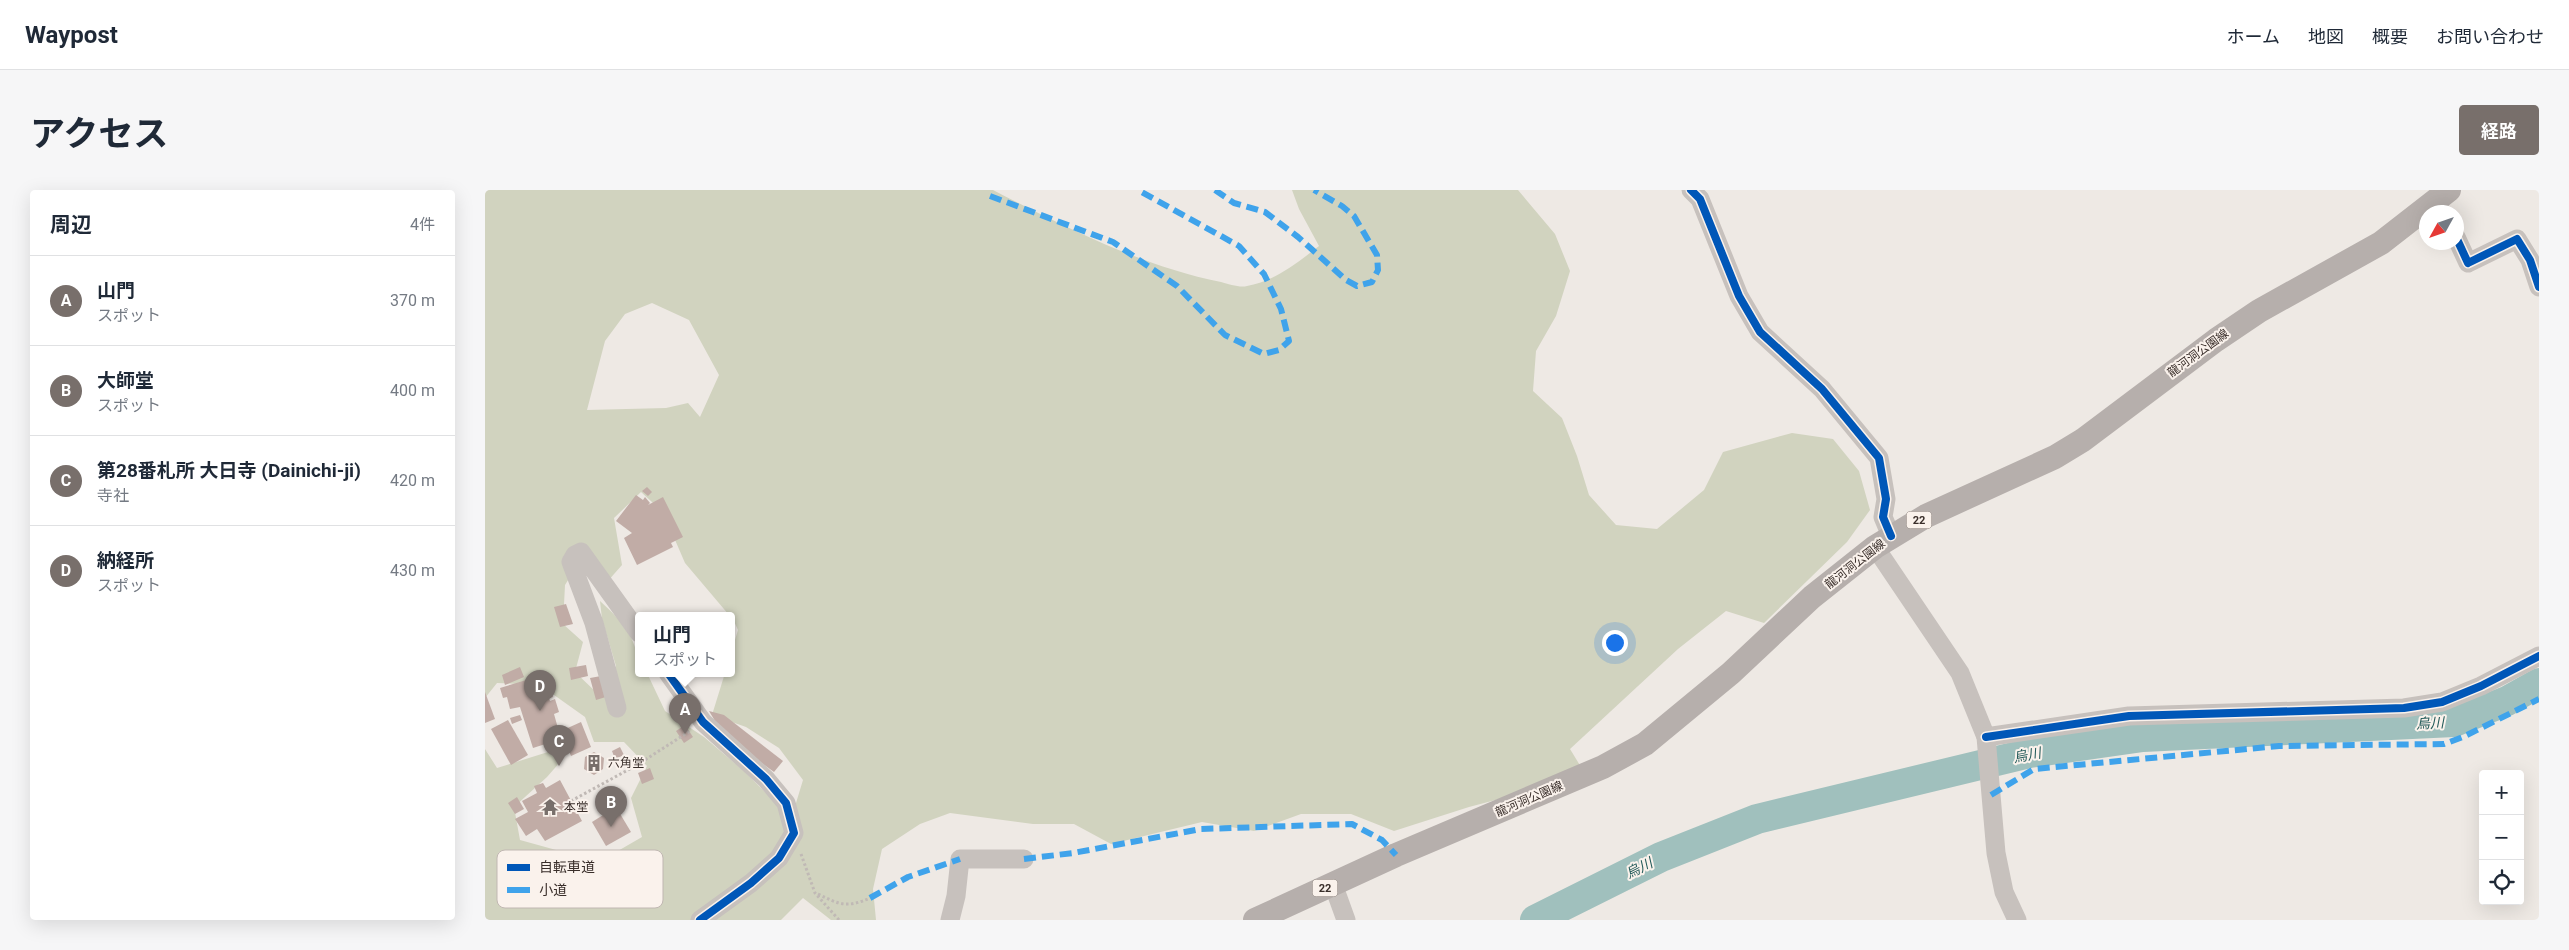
<!DOCTYPE html>
<html lang="ja">
<head>
<meta charset="utf-8">
<style>
  :root { --surface:#fff; --page:#f6f6f7; --text:#1f2937; --muted:#747a83; --line:#e0e1e3; --accent:#786f6b }
  body { margin:0; font-family:Roboto,"Noto Sans JP",sans-serif; background:var(--page); color:var(--text) }
  .controls { position:absolute; right:15px; bottom:15px; display:grid; overflow:hidden; border-radius:5px; box-shadow:0 5px 20px #0002 }
  .controls button { width:45px; height:45px; display:grid; place-items:center; padding:0; border:0; border-bottom:1px solid var(--line); background:var(--surface); color:var(--text); font:25px sans-serif }
  .compass { position:absolute; left:1934px; top:15px; width:45px; height:45px; border-radius:50%; background:var(--surface); box-shadow:0 5px 20px #0002; rotate:230deg }
  .you { position:absolute; left:1129px; top:452px; width:18px; height:18px; margin:-12px; border:4px solid #fff; border-radius:50%; background:#1a73e8; box-shadow:0 0 0 8px #1a73e833 }
  .badge { display:grid; place-items:center; width:32px; height:32px; border-radius:50%; background:var(--accent); color:#fff; font-size:16px; font-weight:700 }
  .pin { position:absolute; translate:-50% -41px; filter:drop-shadow(0 1px 2px #0008) }
  .pin::after { content:''; position:absolute; top:26px; width:18px; height:15px; background:inherit; clip-path:polygon(0 0,100% 0,50% 100%) }
  .popup { position:absolute; left:150px; top:422px; width:100px; height:65px; box-sizing:border-box; display:grid; place-content:center; border-radius:5px; background:var(--surface); filter:drop-shadow(0 1px 4px #0005); font-size:16px; white-space:nowrap; color:var(--muted) }
  .popup b { font-size:19px; color:var(--text) }
  .popup::after { content:''; position:absolute; left:50%; top:100%; margin-left:-10px; border:10px solid transparent; border-top-color:var(--surface) }
  .list { margin:0; padding:0; list-style:none }
  h2 { display:flex; justify-content:space-between; align-items:center; height:65px; margin:0; padding:0 20px; font-size:21px }
  h2 small { font-size:16px; font-weight:400; color:var(--muted) }
  .list li { display:grid; grid-template-columns:32px 1fr auto; gap:15px; align-items:center; box-sizing:border-box; height:90px; padding:0 20px; border-top:1px solid var(--line) }
  .list b { display:block; font-size:19px; white-space:nowrap }
  .list p { margin:0; font-size:16px; white-space:nowrap; color:var(--muted) }
  .list em { font-size:16px; font-style:normal; color:var(--muted) }
  .icon { flex:none; width:28px; height:28px; fill:none; stroke:currentColor; stroke-width:2; stroke-linecap:round; stroke-linejoin:round }
  .map { position:relative; flex:none; width:2054px; height:730px; overflow:hidden; border-radius:5px }
  header { display:flex; align-items:center; gap:30px; box-sizing:border-box; height:70px; padding:0 25px; background:var(--surface); border-bottom:1px solid var(--line) }
  header strong { font-size:24px }
  nav { display:flex; gap:28px; margin-inline-start:auto; font-size:18px }
  .intro { display:flex; align-items:center; justify-content:space-between; box-sizing:border-box; height:120px; padding:0 30px }
  h1 { margin:0; font-size:35px }
  .button { padding:12px 22px; border-radius:5px; background:var(--accent); color:#fff; font-size:18px; font-weight:700 }
  main { display:flex; gap:30px; padding:0 30px }
  aside { flex:1; background:var(--surface); border-radius:5px; box-shadow:0 5px 20px #0002 }
  .map>svg:first-child { display:block }
</style>
</head>
<body>
<header>
<strong>Waypost</strong>
<nav><a>ホーム</a><a>地図</a><a>概要</a><a>お問い合わせ</a></nav>
</header>
<div class="intro"><h1>アクセス</h1><a class="button">経路</a></div>
<main>
<aside>
<h2>周辺<small>4件</small></h2>
<ul class="list">
<li><span class="badge">A</span><div><b>山門</b><p>スポット</p></div><em>370 m</em></li>
<li><span class="badge">B</span><div><b>大師堂</b><p>スポット</p></div><em>400 m</em></li>
<li><span class="badge">C</span><div><b>第28番札所 大日寺 (Dainichi-ji)</b><p>寺社</p></div><em>420 m</em></li>
<li><span class="badge">D</span><div><b>納経所</b><p>スポット</p></div><em>430 m</em></li>
</ul>
</aside>
<div class="map">
<svg width="2054" height="730" viewBox="0 0 2054 730">
  <rect width="100%" height="100%" fill="#eee9e4"/>
  <path fill="#d1d3bf" fill-rule="evenodd" d="M 0,0 L 508,0 C 580,37 656,76 736,92 C 744,94 755,98 762,96 C 790,91 812,73 834,56 L 814,19 L 807,0 L 1033,0 L 1070,44 L 1085,81 L 1071,126 L 1051,161 L 1048,201 L 1077,228 L 1092,266 L 1104,305 L 1131,335 L 1172,339 L 1219,300 L 1238,262 L 1307,243 L 1348,249 L 1374,281 L 1385,320 L 1362,352 L 1279,433 L 1241,421 L 1193,459 L 1085,559 L 1096,577 L 1052,599 L 984,617 L 909,641 L 866,624 L 816,624 L 769,641 L 717,632 L 626,654 L 589,634 L 548,634 L 465,623 L 435,634 L 397,659 L 388,699 L 391,730 L 346,730 L 318,708 L 296,730 L 0,730 L 0,559 L 12,578 L 63,562 L 76,571 L 62,587 L 29,617 L 35,650 L 82,663 L 119,669 L 157,647 L 146,608 L 162,576 L 139,552 L 109,552 L 100,527 L 55,495 L 12,493 L 0,508 ZM 167,113 L 204,130 L 234,185 L 215,227 L 203,213 L 181,218 L 102,220 L 120,151 L 140,124 ZM 156,302 L 178,322 L 200,373 L 244,425 L 246,425 L 253,440 L 246,463 L 246,483 L 240,483 L 227,525 L 261,537 L 294,558 L 318,590 L 311,613 L 284,606 L 260,582 L 219,547 L 180,521 L 162,483 L 154,483 C 154,450 138,432 115,411 L 117,429 L 131,476 L 112,503 L 90,482 L 98,452 L 78,434 L 80,395 L 101,361 L 122,392 L 137,375 L 129,328 Z"/>
  <g fill="none" stroke-linecap="round" stroke-linejoin="round">
    <polyline stroke="#a0c0bd" stroke-width="30" points="1050,730 1176,667 1272,629 1545,563 1658,547 1969,532 2022,511 2054,493"/>
  </g>
  <g fill="#c1aca6">
    <polygon points="162,297 167,302 163,306 157,301"/>
    <polygon points="151,305 158,310 160,307 165,313 163,315 178,307 198,347 186,353 188,357 152,375 139,348 147,343 131,331"/>
    <polygon points="81,414 88,434 75,437 69,417"/>
    <polygon points="101,475 103,486 86,490 84,478"/>
    <polygon points="35,477 39,487 20,495 17,485"/>
    <polygon points="58,485 58,489 62,488 68,507 64,508 65,511 70,509 74,522 69,524 76,549 48,558 35,517 25,519 22,507 18,508 15,498"/>
    <polygon points="116,486 124,506 111,510 105,488"/>
    <polygon points="0,502 10,529 0,533"/>
    <polygon points="224,521 239,525 298,571 289,582 239,546"/>
    <polygon points="35,525 37,530 27,534 25,528"/>
    <polygon points="23,530 43,565 26,575 6,539"/>
    <polygon points="96,532 106,557 86,566 76,541"/>
    <polygon points="200,535 208,547 199,553 191,541"/>
    <polygon points="135,557 139,565 130,569 127,561"/>
    <polygon points="109,562 119,568 118,579 109,585 99,579 100,567"/>
    <polygon points="165,578 169,589 157,594 153,583"/>
    <polygon points="75,590 97,631 60,651 52,639 41,646 30,629 43,622 37,611 52,603 49,596 58,593 61,598"/>
    <polygon points="32,607 39,619 30,624 23,613"/>
    <polygon points="131,617 146,642 121,656 107,632"/>
  </g>
  <g fill="none" stroke-linecap="round" stroke-linejoin="round">
    <g stroke="#c0b9b5" stroke-width="3" stroke-dasharray="2.5 2.5" stroke-linecap="butt">
      <polyline points="86,611 152,575 205,541"/>
      <polyline points="316,664 330,703 354,730"/>
      <path d="M 333,704 C 355,715 362,718 385,708"/>
    </g>
    <g stroke="#c7c1bd" stroke-width="19">
      <polyline points="1206,0 1215,9 1254,106 1275,142 1337,199 1394,268 1401,309 1398,327 1406,346"/>
      <polyline points="1971,47 1983,73 2032,49 2045,70 2054,97"/>
      <polyline points="1390,357 1475,483 1501,547 1511,663 1519,702 1532,730"/>
      <polyline points="183,483 218,532 281,589 301,613 309,643 294,668 266,693 215,730"/>
      <polyline points="132,518 109,433 86,372 90,365 96,362 154,443"/>
      <polyline points="1501,547 1644,526 1919,518 1957,512 1996,496 2054,466"/>
      <polyline points="848,694 861,730"/>
      <polyline points="465,730 471,706 475,669 539,669"/>
    </g>
    <polyline stroke="#b6afac" stroke-width="24" points="770,730 911,665 1118,577 1160,554 1246,483 1327,407 1390,357 1441,326 1570,267 1598,250 1731,150 1774,121 1896,53 1964,0"/>
    <g stroke="#3fa3eb" stroke-width="6" stroke-dasharray="12 6" stroke-linecap="butt">
      <polyline points="730,0 749,13 780,22 813,47 861,90 872,96 887,92 893,80 892,65 869,26 857,16 829,0"/>
      <polyline points="505,6 628,52 692,96 740,145 779,164 794,160 804,151 796,119 779,84 754,56 653,0"/>
      <polyline points="1506,605 1549,579 1794,556 1959,554 1978,547 2054,509"/>
      <polyline points="539,669 588,663 716,639 867,634 897,650 911,665"/>
      <polyline points="385,708 423,687 475,669"/>
    </g>
    <g stroke="#faf2ec" stroke-width="11">
      <g id="cycleway">
        <polyline points="1206,0 1215,9 1254,106 1275,142 1337,199 1394,268 1401,309 1398,327 1406,346"/>
        <polyline points="1971,47 1983,73 2032,49 2045,70 2054,97"/>
        <polyline points="183,483 218,532 281,589 301,613 309,643 294,668 266,693 215,730"/>
        <polyline points="1501,547 1644,526 1919,518 1957,512 1996,496 2054,466"/>
      </g>
    </g>
    <use href="#cycleway" stroke="#0057b8" stroke-width="8"/>
  </g>
  <defs>
    <g id="building-bare" transform="scale(1.35)"><path d="M-4-6H4V6H1V3H-1V6H-4ZM-2.5-4.3h1.7v1.8h-1.7ZM.8-4.3h1.7v1.8H.8ZM-2.5-1h1.7V.8h-1.7ZM.8-1h1.7V.8H.8Z" fill="#786f6b" stroke="#faf2ec" stroke-width="2.5" paint-order="stroke"/></g>
    <g id="temple-bare" transform="scale(1.35)"><path d="M0-6L5-2H3V0L6.5 2.5H4V6H1.5V3h-3V6H-4V2.5H-6.5L-3 0V-2H-5Z" fill="#786f6b" stroke="#faf2ec" stroke-width="2.5" paint-order="stroke"/></g>
  </defs>
  <g fill-rule="evenodd">
    <use href="#building-bare" x="109" y="573"/>
    <use href="#temple-bare" x="65" y="617"/>
  </g>
  <g text-anchor="middle" stroke-width="4" stroke-linejoin="round" paint-order="stroke">
    <g fill="#faf2ec" stroke="#736964" stroke-width="1">
      <rect x="1421.5" y="321.5" width="25" height="17" rx="4"/>
      <rect x="827.5" y="689.5" width="25" height="17" rx="4"/>
    </g>
    <g font-size="11" font-weight="bold" fill="#392e2a">
      <text x="1434" y="334">22</text>
      <text x="840" y="702">22</text>
    </g>
    <g font-size="12" fill="#392e2a" stroke="#faf2ec">
      <text transform="translate(1713 163) rotate(-36)" y="4">龍河洞公園線</text>
      <text transform="translate(1370 374) rotate(-38)" y="4">龍河洞公園線</text>
      <text transform="translate(1044 609) rotate(-23)" y="4">龍河洞公園線</text>
    </g>
    <g font-size="12" fill="#392e2a" stroke="#faf2ec" text-anchor="start">
      <text x="123" y="577">六角堂</text>
      <text x="79" y="621">本堂</text>
    </g>
    <g font-size="14" font-style="italic" fill="#215958" stroke="#faf2ec">
      <text transform="translate(1945 533) rotate(-3)" y="5">烏川</text>
      <text transform="translate(1542 565) rotate(-11)" y="5">烏川</text>
      <text transform="translate(1154 678) rotate(-27)" y="5">烏川</text>
    </g>
  </g>
  <rect x="12" y="660" width="166" height="58" rx="8" fill="#faf2ec" stroke="#c0b7b2" stroke-width="1"/>
  <rect x="22" y="674" width="23" height="7" fill="#0057b8"/>
  <rect x="22" y="697" width="23" height="6" fill="#3fa3eb"/>
  <g font-size="14" fill="#392e2a">
    <text x="54" y="682">自転車道</text>
    <text x="54" y="705">小道</text>
  </g>
</svg>
<div class="controls">
<button>+</button>
<button>−</button>
<button><svg class="icon" aria-label="locate" viewBox="0 0 24 24"><circle cx="12" cy="12" r="6"/><path d="M12 2v4M12 18v4M2 12h4M18 12h4"/></svg></button>
</div>
<svg class="compass" viewBox="-18 -18 36 36"><path d="M0-13l5 13h-10z" fill="#e53935"/><path d="M0 13l5-13h-10z" fill="#747a83"/></svg>
<div class="you"></div>
<div class="pin badge" style="left:200px;top:544px">A</div>
<div class="popup"><b>山門</b>スポット</div>
<div class="pin badge" style="left:126px;top:637px">B</div>
<div class="pin badge" style="left:74px;top:576px">C</div>
<div class="pin badge" style="left:55px;top:521px">D</div>
</div>
</main>
</body>
</html>
